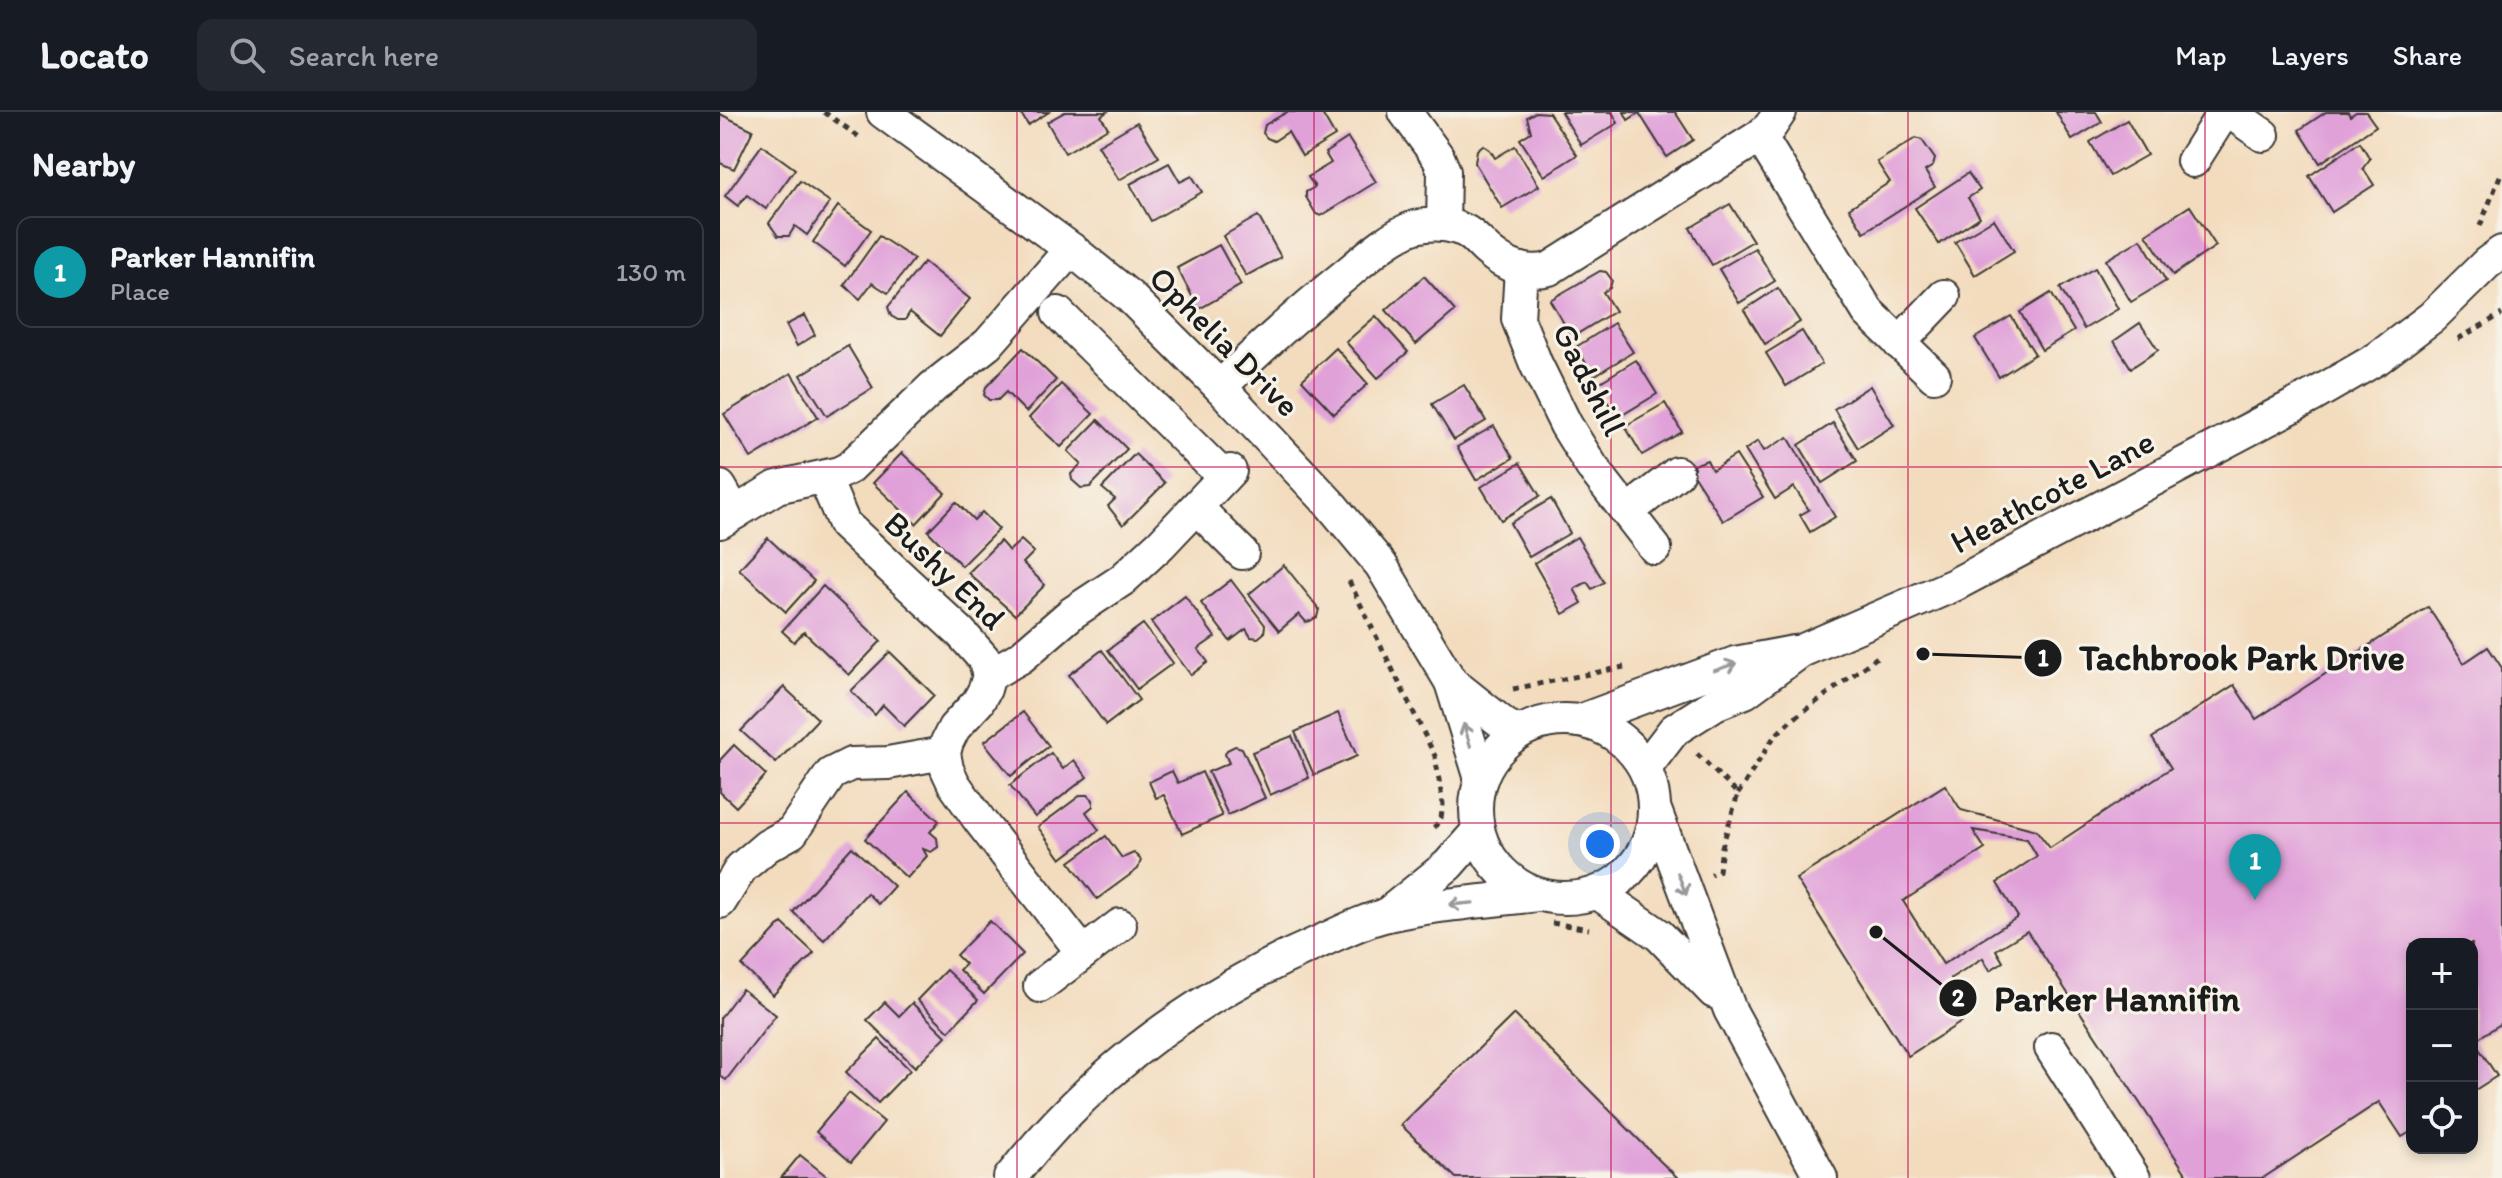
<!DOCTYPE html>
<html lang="en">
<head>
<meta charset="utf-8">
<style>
  :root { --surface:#171b24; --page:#242831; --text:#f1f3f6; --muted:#9ea1a6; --line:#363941; --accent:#1a73e8 }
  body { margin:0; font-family:Itim,sans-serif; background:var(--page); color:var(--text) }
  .controls { position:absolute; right:24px; bottom:24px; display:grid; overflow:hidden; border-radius:16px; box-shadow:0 4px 12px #0003 }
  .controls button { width:72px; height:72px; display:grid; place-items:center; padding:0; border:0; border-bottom:2px solid var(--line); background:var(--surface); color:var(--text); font:40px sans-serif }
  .you { position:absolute; left:880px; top:732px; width:28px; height:28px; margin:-20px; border:6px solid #fff; border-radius:50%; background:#1a73e8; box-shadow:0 0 0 12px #1a73e833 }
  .badge { display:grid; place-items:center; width:52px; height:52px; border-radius:50%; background:var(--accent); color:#fff; font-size:26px; font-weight:700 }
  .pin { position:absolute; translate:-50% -66px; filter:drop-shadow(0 2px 4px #0008) }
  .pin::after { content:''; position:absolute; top:42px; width:28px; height:24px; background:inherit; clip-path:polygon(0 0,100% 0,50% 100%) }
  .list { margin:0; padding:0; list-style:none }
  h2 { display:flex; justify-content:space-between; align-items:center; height:104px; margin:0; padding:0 32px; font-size:34px }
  h2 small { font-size:26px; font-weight:400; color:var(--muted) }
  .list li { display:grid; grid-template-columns:52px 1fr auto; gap:24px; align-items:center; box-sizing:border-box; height:112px; margin:0 16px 16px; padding:0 16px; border:2px solid var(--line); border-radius:16px }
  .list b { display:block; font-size:30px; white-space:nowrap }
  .list p { margin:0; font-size:26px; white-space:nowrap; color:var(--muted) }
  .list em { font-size:26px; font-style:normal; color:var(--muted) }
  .icon { flex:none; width:44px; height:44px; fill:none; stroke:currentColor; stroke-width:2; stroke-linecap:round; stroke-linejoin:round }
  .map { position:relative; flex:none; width:1782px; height:1066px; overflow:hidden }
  header { display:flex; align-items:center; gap:48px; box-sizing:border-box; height:112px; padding:0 40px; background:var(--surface); border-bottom:2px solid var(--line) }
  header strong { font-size:38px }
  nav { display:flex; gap:44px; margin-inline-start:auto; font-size:28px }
  .search { width:560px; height:72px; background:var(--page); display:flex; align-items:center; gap:20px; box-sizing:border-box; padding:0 28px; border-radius:16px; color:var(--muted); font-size:30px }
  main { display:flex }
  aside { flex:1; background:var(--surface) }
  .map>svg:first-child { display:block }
</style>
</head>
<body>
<header>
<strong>Locato</strong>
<div class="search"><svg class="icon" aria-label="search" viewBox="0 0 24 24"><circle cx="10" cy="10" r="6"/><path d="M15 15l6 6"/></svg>Search here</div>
<nav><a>Map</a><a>Layers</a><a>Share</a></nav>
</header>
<main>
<aside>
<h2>Nearby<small></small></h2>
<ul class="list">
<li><span class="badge" style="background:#0f9aa8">1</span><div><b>Parker Hannifin</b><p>Place</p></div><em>130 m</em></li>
</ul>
</aside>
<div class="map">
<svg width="1782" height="1066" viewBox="0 0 1782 1066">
  <rect width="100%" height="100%" fill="#f7f3e8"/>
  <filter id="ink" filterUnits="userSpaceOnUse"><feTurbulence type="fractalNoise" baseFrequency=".0125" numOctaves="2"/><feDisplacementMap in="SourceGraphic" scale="16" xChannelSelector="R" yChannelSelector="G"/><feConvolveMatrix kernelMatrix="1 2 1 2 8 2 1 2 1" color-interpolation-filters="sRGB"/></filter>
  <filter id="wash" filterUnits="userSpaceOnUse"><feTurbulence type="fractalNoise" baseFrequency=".006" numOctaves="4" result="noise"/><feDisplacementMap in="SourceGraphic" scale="32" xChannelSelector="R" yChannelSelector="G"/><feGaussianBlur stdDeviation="1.8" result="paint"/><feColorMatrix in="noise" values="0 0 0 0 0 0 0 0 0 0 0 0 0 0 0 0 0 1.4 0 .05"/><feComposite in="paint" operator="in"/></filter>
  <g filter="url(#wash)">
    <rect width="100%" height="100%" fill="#f3dcbe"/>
    <g id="blocks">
      <g fill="#e0a1d9" fill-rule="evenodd">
        <polygon points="300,0 329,0 308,13"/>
        <polygon points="345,0 387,0 381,4 388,16 345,41 327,10"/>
        <polygon points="567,0 601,0 615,24 582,44 568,20 554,29 547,26 543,21 545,13"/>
        <polygon points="816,0 829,1 857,43 824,64 800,27 811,20 807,5"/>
        <polygon points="841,0 892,0 898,11 861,33"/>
        <polygon points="904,0 955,0 973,28 947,45 919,1 908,8"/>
        <polygon points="1336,0 1376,0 1382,10 1352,28"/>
        <polygon points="1606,0 1628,0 1630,4 1636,0 1646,0 1656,14 1600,51 1579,18"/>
        <polygon points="0,2 33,18 14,57 0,51"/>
        <polygon points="1407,8 1427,43 1390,64 1370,30"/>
        <polygon points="417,10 439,45 399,68 378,33"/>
        <polygon points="628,26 656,70 601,104 596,102 586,85 586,80 595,75 588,65 611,51 605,41"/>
        <polygon points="1196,26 1202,28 1215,47 1213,54 1205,59 1215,75 1144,120 1129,96 1170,70 1157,50"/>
        <polygon points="1640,30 1650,47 1643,56 1654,73 1612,100 1589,64"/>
        <polygon points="42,33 75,57 46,97 27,83 18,94 5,84"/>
        <polygon points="763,33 770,38 775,46 795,34 819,74 782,96 755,51 757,38"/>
        <polygon points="449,51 460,70 472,64 482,80 431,109 410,72"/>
        <polygon points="1248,61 1260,78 1248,86 1260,105 1219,132 1195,96"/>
        <polygon points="80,69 110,90 87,123 75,114 69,124 58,124 49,111"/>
        <polygon points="1010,92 1033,129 992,153 970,116"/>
        <polygon points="118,94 151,118 125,154 93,130"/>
        <polygon points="1470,94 1496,134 1453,163 1426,122"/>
        <polygon points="538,104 561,145 526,164 503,124"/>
        <polygon points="1274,107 1294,139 1255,163 1235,130"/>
        <polygon points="159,124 194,147 168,181 152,171 140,187 124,173"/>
        <polygon points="1421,127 1446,169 1411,190 1386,148"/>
        <polygon points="499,133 521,173 479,197 457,156"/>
        <polygon points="1035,136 1055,169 1019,191 999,157"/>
        <polygon points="204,150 250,187 220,224 190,200 185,208 178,208 171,204 168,195"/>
        <polygon points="1375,156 1398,197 1364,217 1340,176"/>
        <polygon points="880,159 886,160 892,168 890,176 883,180 895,199 852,225 830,188"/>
        <polygon points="704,164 735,199 696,232 666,198"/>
        <polygon points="1058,176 1080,210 1045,232 1024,198"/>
        <polygon points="1331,181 1354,219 1322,238 1300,200"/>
        <polygon points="85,203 95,223 77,234 66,213"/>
        <polygon points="656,204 688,240 658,266 626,230"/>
        <polygon points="1291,204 1315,242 1279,265 1255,226"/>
        <polygon points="894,211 913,240 874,264 856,235"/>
        <polygon points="1420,211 1438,238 1411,256 1394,229"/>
        <polygon points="1082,219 1102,252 1066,274 1046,241"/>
        <polygon points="128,234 153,276 107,304 81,263"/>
        <polygon points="303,236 336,268 306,300 286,280 278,288 269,288 264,283 266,275"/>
        <polygon points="616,236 648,272 614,302 582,268"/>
        <polygon points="916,248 937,282 897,306 877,272"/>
        <polygon points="71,261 98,305 31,346 4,302"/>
        <polygon points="341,272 373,302 341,335 309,306"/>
        <polygon points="744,273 766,309 734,328 712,292"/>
        <polygon points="1150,274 1174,313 1138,336 1114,297"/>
        <polygon points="945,291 962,320 922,343 905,314"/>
        <polygon points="378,308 407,337 370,375 361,376 352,368 351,362 361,352 348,339"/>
        <polygon points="1113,311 1137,349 1102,371 1079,333"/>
        <polygon points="774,314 793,346 756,368 737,335"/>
        <polygon points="1068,325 1115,405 1090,420 1080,403 1089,398 1074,375 1055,387 1025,338 1038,329 1044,339"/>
        <polygon points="182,341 225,381 196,412 153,371"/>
        <polygon points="415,342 445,371 403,413 388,394 395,387 382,376"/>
        <polygon points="1016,343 1043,385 1003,409 974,364 974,353 987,348 992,358"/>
        <polygon points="800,351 820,384 781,408 761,375"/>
        <polygon points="831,387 850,421 809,445 790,411"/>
        <polygon points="236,390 254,408 262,400 279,417 242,454 208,419"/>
        <polygon points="857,425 884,470 872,477 867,470 854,477 862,491 843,502 814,451"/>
        <polygon points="48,426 94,469 66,500 19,457"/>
        <polygon points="301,428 314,440 303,451 325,473 295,503 248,461 280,429 289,439"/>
        <polygon points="564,453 599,497 597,505 590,509 586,510 579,502 559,519 529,482"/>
        <polygon points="511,468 545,513 544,521 538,526 531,525 526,517 510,529 481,491"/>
        <polygon points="103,474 161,529 129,563 84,520 74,530 62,519"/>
        <polygon points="465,484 495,525 478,537 488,550 471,563 431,510"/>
        <path d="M 1708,495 L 1744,551 L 1768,535 L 1782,556 L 1782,911 L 1754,929 L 1777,964 L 1752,980 L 1752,832 L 1692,832 L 1692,1019 L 1682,1025 L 1659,990 L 1543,1066 L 1469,1066 L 1307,819 L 1276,838 L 1283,850 L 1270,858 L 1263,846 L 1231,866 L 1254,902 L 1188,944 L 1076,767 L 1225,673 L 1241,698 L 1316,718 L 1330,736 L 1451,656 L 1432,626 L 1514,573 L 1536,607 ZM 1253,718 L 1307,727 L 1317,744 L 1277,771 L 1298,805 L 1223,852 L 1183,789 L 1265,737 Z"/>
        <polygon points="423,512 453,551 417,577 388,538"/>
        <polygon points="382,538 419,588 386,613 349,563"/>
        <polygon points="170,540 214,583 184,614 163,593 155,603 131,579"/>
        <polygon points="64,575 98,607 56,651 21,619"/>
        <polygon points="303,600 329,634 291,664 264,630"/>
        <polygon points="618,601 637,644 594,663 575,620"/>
        <polygon points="572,624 589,666 550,683 532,640"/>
        <polygon points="14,633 46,663 16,695 0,680 0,648"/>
        <polygon points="515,634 522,636 545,686 508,703 488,660 509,651 505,642 507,638"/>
        <polygon points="331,641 343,657 354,648 367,665 315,705 290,673"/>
        <polygon points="452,659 458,671 482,660 502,704 462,722 444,683 436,686 429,670"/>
        <polygon points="188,680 219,709 210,720 217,726 218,735 211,740 203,737 207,744 187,766 145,727"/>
        <polygon points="361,683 368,683 373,688 373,694 366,700 379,718 341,747 318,715"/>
        <polygon points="386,724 402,746 414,741 421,748 418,757 377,787 350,750"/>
        <polygon points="132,735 174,774 158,792 147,781 104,828 73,800"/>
        <polygon points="270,809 303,842 264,882 239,858 245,852 236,843"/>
        <polygon points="62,811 94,841 53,883 22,854"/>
        <polygon points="226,858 258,888 229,919 197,888"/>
        <polygon points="22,877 56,903 6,968 0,964 0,906"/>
        <polygon points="165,890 179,904 192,891 226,924 195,955 147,908"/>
        <polygon points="794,902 941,1050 958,1066 736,1066 681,1013"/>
        <polygon points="159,927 190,958 158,991 126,960"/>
        <polygon points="129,981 164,1010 131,1050 96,1020"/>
        <polygon points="80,1043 109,1066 61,1066"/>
      </g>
    </g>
  </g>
  <g filter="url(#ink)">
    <use href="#blocks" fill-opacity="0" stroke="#3c3934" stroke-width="2"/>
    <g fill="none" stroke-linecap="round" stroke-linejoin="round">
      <g stroke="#3c3934" stroke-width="36">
        <g id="minor">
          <polyline points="163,0 351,137 410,185 500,275 612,394 661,453 731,570 761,667"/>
          <polyline points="685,0 718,45 724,59 723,113"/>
          <polyline points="1510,0 1543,23"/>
          <polyline points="1040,24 1148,200 1214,264"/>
          <polyline points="1473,49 1504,0"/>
          <polyline points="801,157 798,207 816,252 846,313 872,355 935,436"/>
          <polyline points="338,201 504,365"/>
          <polyline points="1179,231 1224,184"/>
          <path d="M 500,275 C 542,234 583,197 629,160 C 648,144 671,123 695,115 C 710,111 728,112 743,118 C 753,122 759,131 767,138 C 784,153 806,163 829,157 L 1040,24 L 1050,15 L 1060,0"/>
          <polyline points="104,365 124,412 241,521 264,547 269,563 265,577 258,590 234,616 227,630 224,641 227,657 234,672 260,709 363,841"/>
          <polyline points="0,375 15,401"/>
          <polyline points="476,395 522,441"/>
          <polyline points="907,400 957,361"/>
          <polyline points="0,410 57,375 119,361 129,356 213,275 268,232 351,137"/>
          <polyline points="269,563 301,545 352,501 402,468 441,432 510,359"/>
          <polyline points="731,570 785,613 799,620"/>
          <circle cx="845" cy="697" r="89"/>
          <polyline points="859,609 1015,551 1074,540"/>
          <polyline points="925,656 954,618 995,592 1025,580 1081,539 1234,473 1594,283 1658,246 1712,205 1767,151 1782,140"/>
          <polyline points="935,698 1010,898 1101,1066"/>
          <polyline points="878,781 939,823 994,880"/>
          <polyline points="0,790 21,756 47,734 72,720 111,662 131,652 168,651 224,641"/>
          <polyline points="666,803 728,753 758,719"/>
          <polyline points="320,874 400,813"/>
          <polyline points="1331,936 1414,1066"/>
          <path d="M 290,1066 C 371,963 475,884 595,832 C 618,822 643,808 668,803 C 717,792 768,789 818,783"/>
        </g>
      </g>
      <g stroke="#3c3934" stroke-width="5" stroke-dasharray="6 6" stroke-linecap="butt">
        <polyline points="104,0 142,27"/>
        <polyline points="1760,114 1782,59"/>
        <polyline points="1738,227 1782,202"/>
        <polyline points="629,469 715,644 723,692 721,706 714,716"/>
        <polyline points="793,577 904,555"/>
        <polyline points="977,642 1018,682 1002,735 999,759 991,762"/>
        <polyline points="1018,682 1054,625 1069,610 1160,543"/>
        <polyline points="832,811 869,817"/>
      </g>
      <use href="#minor" stroke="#fff" stroke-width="32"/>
    </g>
    <defs><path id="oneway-shaft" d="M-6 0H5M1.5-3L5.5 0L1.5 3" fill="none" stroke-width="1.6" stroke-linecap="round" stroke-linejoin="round" transform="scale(2)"/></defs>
    <g stroke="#999">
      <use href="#oneway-shaft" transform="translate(1005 555) rotate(-19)"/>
      <use href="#oneway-shaft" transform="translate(747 623) rotate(-107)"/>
      <use href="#oneway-shaft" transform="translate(962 772) rotate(69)"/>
      <use href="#oneway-shaft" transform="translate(741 792) rotate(175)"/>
    </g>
  </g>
  <path fill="none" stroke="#c2185b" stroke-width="2" stroke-opacity="0.55" d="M 297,0 L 297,1066M 594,0 L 594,1066M 891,0 L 891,1066M 1188,0 L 1188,1066M 1485,0 L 1485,1066M 0,355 L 1782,355M 0,711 L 1782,711"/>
  <g text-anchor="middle" stroke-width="6" stroke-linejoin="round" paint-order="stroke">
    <g font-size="34" fill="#1c1c1c" stroke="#f7f3e8">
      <text transform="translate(505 229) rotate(45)" y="12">Ophelia Drive</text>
      <text transform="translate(870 267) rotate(63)" y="12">Gadshill</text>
      <text transform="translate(1332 379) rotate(-28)" y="12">Heathcote Lane</text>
      <text transform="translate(225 458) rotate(44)" y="12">Bushy End</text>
    </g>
  </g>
  <path fill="none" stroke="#1c1c1c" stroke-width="3" d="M1203 542L1323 546M1156 820L1238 886"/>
  <g fill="#1c1c1c" stroke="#f7f3e8" stroke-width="3">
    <circle cx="1203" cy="542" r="8"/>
    <circle cx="1156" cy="820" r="8"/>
    <circle cx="1323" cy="546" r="20"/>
    <circle cx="1238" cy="886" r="20"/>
  </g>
  <g font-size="24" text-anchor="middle" font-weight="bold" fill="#fff">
    <text x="1323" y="554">1</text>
    <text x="1238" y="894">2</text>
  </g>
  <g font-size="36" text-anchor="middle" font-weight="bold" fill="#1c1c1c" stroke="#f7f3e8" stroke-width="6" stroke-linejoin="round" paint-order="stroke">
    <text x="1522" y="558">Tachbrook Park Drive</text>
    <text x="1397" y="899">Parker Hannifin</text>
  </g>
</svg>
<div class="controls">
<button>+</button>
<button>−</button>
<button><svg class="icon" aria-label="locate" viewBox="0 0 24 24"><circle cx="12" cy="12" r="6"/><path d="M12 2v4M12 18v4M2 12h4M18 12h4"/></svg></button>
</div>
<div class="you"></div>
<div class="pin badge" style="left:1535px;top:788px;background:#0f9aa8">1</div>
</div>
</main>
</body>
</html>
